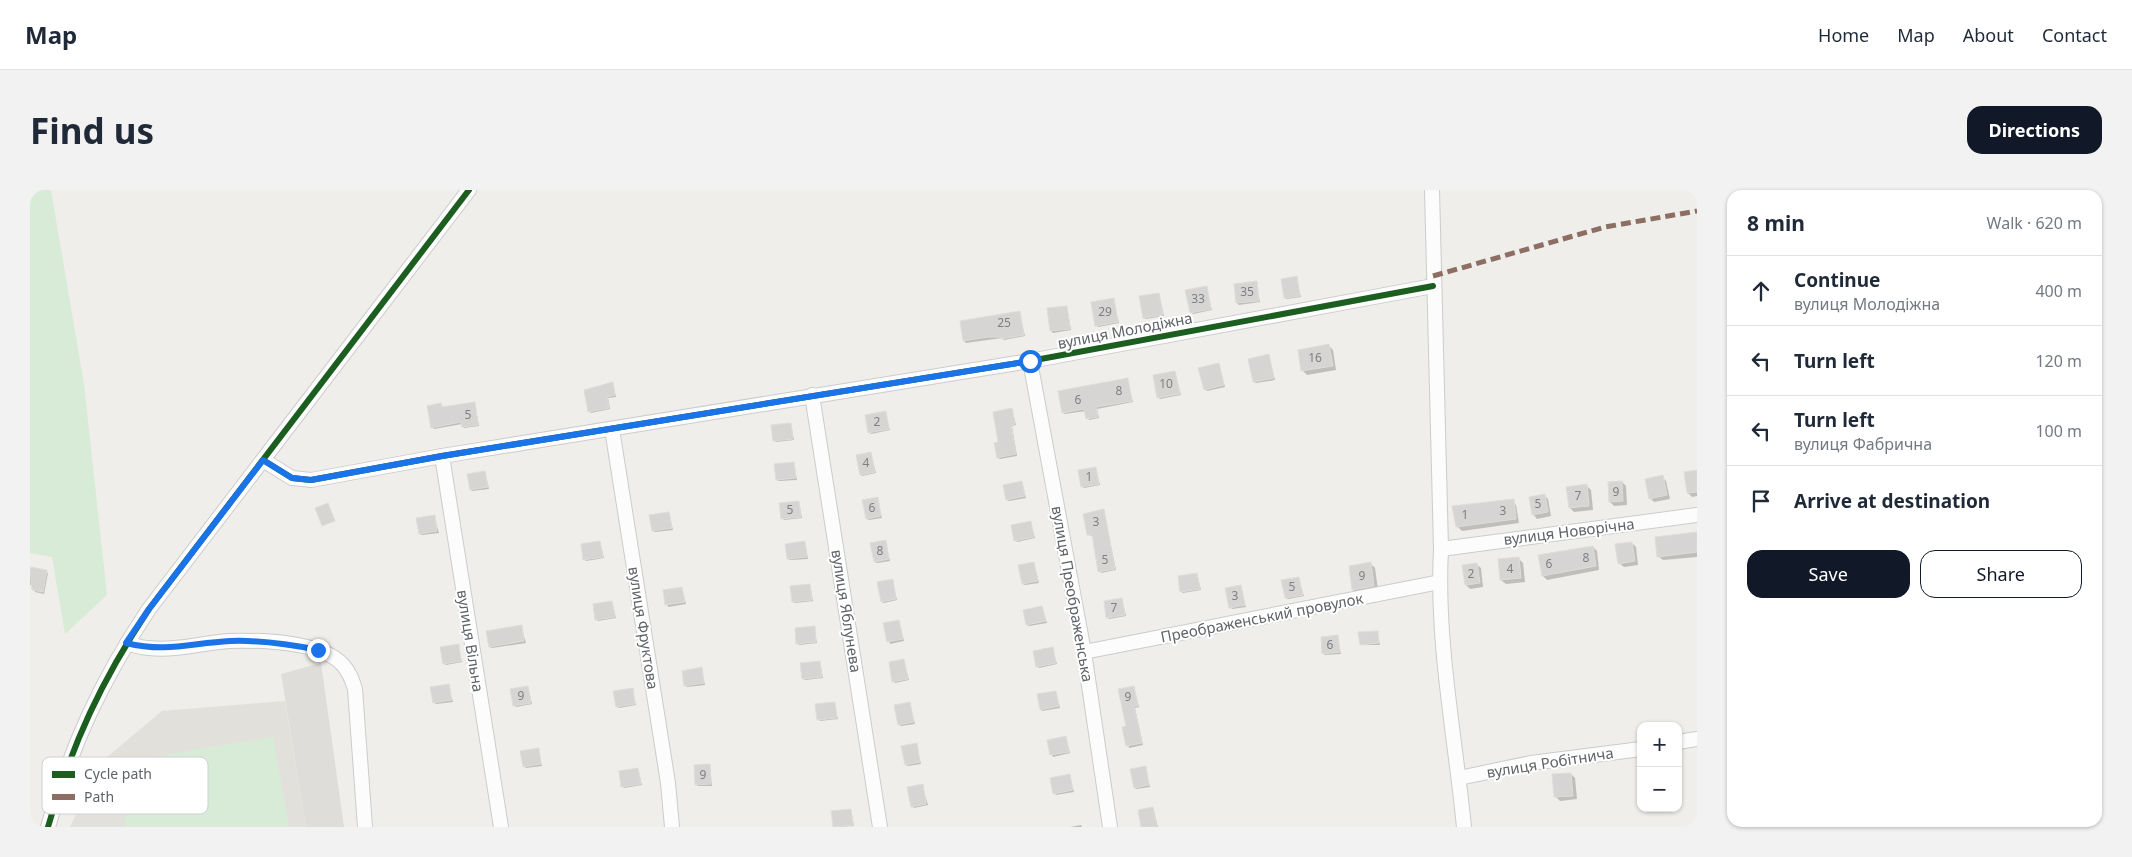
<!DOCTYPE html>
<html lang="en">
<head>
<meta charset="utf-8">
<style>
  :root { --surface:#fff; --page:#f2f2f3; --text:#1f2937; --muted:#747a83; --line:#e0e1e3; --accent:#111827 }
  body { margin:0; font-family:"Noto Sans",sans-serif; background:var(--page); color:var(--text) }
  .controls { position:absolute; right:15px; bottom:15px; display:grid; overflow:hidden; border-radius:10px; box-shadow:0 1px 4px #0004 }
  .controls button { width:45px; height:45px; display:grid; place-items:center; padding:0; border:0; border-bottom:1px solid var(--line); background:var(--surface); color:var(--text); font:25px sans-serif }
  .stop { position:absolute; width:15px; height:15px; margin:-11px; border:4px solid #1a73e8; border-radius:50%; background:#fff }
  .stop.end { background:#1a73e8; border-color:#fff; box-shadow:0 1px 5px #0008 }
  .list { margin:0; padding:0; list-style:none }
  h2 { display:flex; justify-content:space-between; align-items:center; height:65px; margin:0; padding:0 20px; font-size:21px }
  h2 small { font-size:16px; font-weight:400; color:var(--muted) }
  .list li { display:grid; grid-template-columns:32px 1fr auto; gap:15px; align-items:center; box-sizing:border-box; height:70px; padding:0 20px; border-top:1px solid var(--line) }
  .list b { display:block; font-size:19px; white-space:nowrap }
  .list p { margin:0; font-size:16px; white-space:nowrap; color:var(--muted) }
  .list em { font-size:16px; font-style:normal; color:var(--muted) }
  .actions { display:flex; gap:10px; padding:15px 20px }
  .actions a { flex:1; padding:11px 0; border:1px solid var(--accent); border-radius:15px; text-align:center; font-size:18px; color:var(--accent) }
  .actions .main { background:var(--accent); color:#fff }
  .icon { flex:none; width:28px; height:28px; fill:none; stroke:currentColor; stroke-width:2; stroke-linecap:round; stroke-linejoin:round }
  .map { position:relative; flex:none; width:1667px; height:637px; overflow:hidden; border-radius:15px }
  header { display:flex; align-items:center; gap:30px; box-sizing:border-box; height:70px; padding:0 25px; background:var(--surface); border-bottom:1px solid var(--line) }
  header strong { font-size:24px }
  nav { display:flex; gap:28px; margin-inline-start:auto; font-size:18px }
  .intro { display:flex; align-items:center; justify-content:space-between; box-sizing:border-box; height:120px; padding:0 30px }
  h1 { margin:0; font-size:35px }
  .button { padding:12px 22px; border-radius:15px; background:var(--accent); color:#fff; font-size:18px; font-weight:700 }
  main { display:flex; gap:30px; padding:0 30px }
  aside { flex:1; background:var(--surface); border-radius:15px; box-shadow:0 1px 4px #0004 }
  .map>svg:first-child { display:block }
</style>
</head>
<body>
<header>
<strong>Map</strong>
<nav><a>Home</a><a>Map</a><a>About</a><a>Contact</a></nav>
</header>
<div class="intro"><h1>Find us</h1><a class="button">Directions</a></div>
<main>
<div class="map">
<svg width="1667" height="637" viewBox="0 0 1667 637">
  <rect width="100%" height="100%" fill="#efeeea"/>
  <polygon fill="#dfddda" points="291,473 314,637 276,637 251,484"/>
  <polygon fill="#e2e0da" points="255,511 276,637 40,637 71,572 132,521"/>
  <g fill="#d8ebd6">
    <polygon points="0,0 21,0 54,194 77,405 35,444 22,367 0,363"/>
    <polygon points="243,547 259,637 96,637 86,573"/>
  </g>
  <g fill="#0003">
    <polygon points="1266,88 1271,107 1257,109 1255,108"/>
    <polygon points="1226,93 1230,112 1209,115 1207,113"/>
    <polygon points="1176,97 1182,120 1163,124 1161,122"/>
    <polygon points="1129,104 1134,126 1116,129 1114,128"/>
    <polygon points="1083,109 1089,133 1068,137 1066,135"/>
    <polygon points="1037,117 1041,140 1023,143 1021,141"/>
    <polygon points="989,123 995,146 974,150 972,148 936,153 934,151"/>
    <polygon points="1299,156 1303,160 1306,180 1277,185 1273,181"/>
    <polygon points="1239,166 1245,190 1226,193 1224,192"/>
    <polygon points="1189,174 1195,197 1177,201 1175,199"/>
    <polygon points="1145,182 1151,205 1130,209 1128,207"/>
    <polygon points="1097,189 1103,212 1067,219 1069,228 1059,230 1056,221 1035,224 1033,223"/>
    <polygon points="583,194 586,207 578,208 580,219 561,223 559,221"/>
    <polygon points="445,214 449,236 434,238 432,234 404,239 402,237 411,215 413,218"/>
    <polygon points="982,219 986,235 982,236 987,266 970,269 968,268 970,253"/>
    <polygon points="855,223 860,240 841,244 839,242"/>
    <polygon points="761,234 764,250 746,252 744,250"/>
    <polygon points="841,263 846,283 832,286 831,284"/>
    <polygon points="764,274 767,290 749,291 747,290"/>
    <polygon points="1066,279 1070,295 1054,298 1052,296"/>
    <polygon points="455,282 459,299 442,301 441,300"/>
    <polygon points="1667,282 1667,306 1662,307 1658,303"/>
    <polygon points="1632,287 1636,291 1640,309 1624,312 1620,308"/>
    <polygon points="992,292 996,308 979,311 977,310"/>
    <polygon points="1592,292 1596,296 1597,315 1584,316 1580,312"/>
    <polygon points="1557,296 1561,300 1563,320 1544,322 1540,318"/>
    <polygon points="1514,305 1518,309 1521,326 1507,329 1503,324"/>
    <polygon points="847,308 852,328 839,330 837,329"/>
    <polygon points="1482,311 1486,315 1489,333 1432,341 1427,336"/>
    <polygon points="769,312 772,328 754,330 752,328"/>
    <polygon points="1074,321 1086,380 1071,383 1063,346 1058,345"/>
    <polygon points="639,324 643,340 625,342 623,341"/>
    <polygon points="404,326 409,343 392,345 390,344"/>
    <polygon points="1001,333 1005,348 987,352 986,350"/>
    <polygon points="1667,343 1667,367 1633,370 1628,366"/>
    <polygon points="855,351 860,371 847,373 845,372"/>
    <polygon points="570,352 574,368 556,371 554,369"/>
    <polygon points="775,353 778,369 760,370 758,369"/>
    <polygon points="1602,353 1606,357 1608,375 1594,377 1589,373"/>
    <polygon points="1563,357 1567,361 1569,380 1517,390 1513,386 1510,366"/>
    <polygon points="1489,369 1493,373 1495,392 1476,394 1471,390"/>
    <polygon points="1004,373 1009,393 995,395 993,394"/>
    <polygon points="1341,374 1345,378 1348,400 1328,404 1323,400 1320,377"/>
    <polygon points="1446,374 1451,378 1453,397 1440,399 1436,395"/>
    <polygon points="0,378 18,383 14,404 5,402 4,396 0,395"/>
    <polygon points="1167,384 1171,400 1153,403 1151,401"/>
    <polygon points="1268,388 1274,406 1258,409 1256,408"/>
    <polygon points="862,391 867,410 854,413 852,412"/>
    <polygon points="780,395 783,411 765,413 763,411"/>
    <polygon points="1210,396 1216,417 1202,419 1200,417"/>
    <polygon points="652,398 656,414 638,417 634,401"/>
    <polygon points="1092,409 1096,426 1079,429 1078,427"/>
    <polygon points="582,412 586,428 568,431 566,429"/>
    <polygon points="1012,417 1017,433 999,436 997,435"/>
    <polygon points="869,431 874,451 860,454 855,434"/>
    <polygon points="491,436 496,453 462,458 460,457"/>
    <polygon points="784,437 787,453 769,455 768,453"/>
    <polygon points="1347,442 1350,455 1331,455"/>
    <polygon points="1307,446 1311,464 1295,465 1294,464"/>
    <polygon points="428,456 432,472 416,475 414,473"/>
    <polygon points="1022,458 1027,474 1009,478 1007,476"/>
    <polygon points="874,471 879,490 865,493 863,491"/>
    <polygon points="790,472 793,488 775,490 773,488"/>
    <polygon points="671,479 675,495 657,497 656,496"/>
    <polygon points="418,495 423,512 406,514 404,512"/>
    <polygon points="498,497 502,514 486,517 484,515"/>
    <polygon points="1104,497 1109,517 1105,518 1113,555 1099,558 1094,538 1097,537"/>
    <polygon points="602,500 606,515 589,518 587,516"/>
    <polygon points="1026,502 1030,518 1012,521 1011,519"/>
    <polygon points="804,513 808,529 790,531 788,529"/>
    <polygon points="879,514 885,534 871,536 869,534"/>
    <polygon points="1036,547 1040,563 1023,567 1018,551"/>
    <polygon points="886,554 891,574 878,576 876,575"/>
    <polygon points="508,559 512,576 496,578 494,576"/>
    <polygon points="680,576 682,596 668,596 666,594"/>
    <polygon points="1115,577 1120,597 1106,599 1105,598"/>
    <polygon points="608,579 612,595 594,598 592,596"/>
    <polygon points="1541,584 1545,588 1547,609 1530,611 1526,607"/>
    <polygon points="1039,586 1044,602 1026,605 1024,603"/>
    <polygon points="892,596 898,615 884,618 882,616"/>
    <polygon points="1123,618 1128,637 1112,637"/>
    <polygon points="821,620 824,636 805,637 804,636"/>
    <polygon points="1051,635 1052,637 1040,637"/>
  </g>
  <g fill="#d6d5d3" stroke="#deddd9">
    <polygon points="1267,86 1270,106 1254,108 1251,89"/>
    <polygon points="1227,91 1229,111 1206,113 1204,94"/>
    <polygon points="1177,96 1181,119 1160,123 1155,100"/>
    <polygon points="1129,103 1133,125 1113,128 1109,106"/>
    <polygon points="1084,108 1088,132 1065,136 1061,112"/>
    <polygon points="1037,116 1040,139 1020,141 1017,118"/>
    <polygon points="990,121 994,145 971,149 971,147 958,147 933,151 930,131"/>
    <polygon points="1299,154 1303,176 1271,181 1268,160"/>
    <polygon points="1239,164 1244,188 1223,192 1218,169"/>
    <polygon points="1189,173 1194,195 1174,200 1168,178"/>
    <polygon points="1145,181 1150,204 1127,208 1123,185"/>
    <polygon points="1098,188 1102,211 1066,217 1068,227 1056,229 1054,219 1032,223 1028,201"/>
    <polygon points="583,192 585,205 577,207 579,218 558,222 554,200"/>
    <polygon points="445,212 448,235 432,237 431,232 401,238 397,216 411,213 412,217"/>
    <polygon points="982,218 985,234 981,235 986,264 967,268 964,253 968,252 963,222"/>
    <polygon points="856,221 859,239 838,243 835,225"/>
    <polygon points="761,233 763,249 743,251 741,235"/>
    <polygon points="841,262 845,282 830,285 826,265"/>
    <polygon points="764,272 766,288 746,290 744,274"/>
    <polygon points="1066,277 1069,294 1051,297 1048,280"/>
    <polygon points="1667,280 1667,302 1657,303 1654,282"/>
    <polygon points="455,281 458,297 440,300 437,284"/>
    <polygon points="1633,285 1637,305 1619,309 1615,289"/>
    <polygon points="992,291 995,306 976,310 973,295"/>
    <polygon points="1592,291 1593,311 1579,312 1578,292"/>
    <polygon points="1557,294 1559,316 1539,318 1536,297"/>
    <polygon points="1515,304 1518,322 1502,325 1499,307"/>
    <polygon points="848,307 851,326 836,329 832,310"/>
    <polygon points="1484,309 1486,329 1426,337 1422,316"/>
    <polygon points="769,311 771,327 751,329 749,313"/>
    <polygon points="298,313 305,331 292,336 285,318"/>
    <polygon points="1074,319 1085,379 1068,382 1062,344 1057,345 1053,324"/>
    <polygon points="639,322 642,338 622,341 619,325"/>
    <polygon points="405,325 407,341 389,344 386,328"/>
    <polygon points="1001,331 1004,347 984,351 981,335"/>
    <polygon points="1667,342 1667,362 1627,367 1625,347"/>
    <polygon points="856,350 859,369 844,372 840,353"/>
    <polygon points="570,351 573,367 553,370 551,354"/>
    <polygon points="775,351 777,367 757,369 755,354"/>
    <polygon points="1602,352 1605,371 1588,374 1585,354"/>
    <polygon points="1563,356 1566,376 1512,386 1508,365"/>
    <polygon points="1489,367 1491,388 1470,390 1468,369"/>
    <polygon points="1004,372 1008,391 992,394 988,375"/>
    <polygon points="1341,372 1344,396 1322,400 1319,376"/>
    <polygon points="1447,373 1450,393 1435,395 1432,375"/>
    <polygon points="0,377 17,380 13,402 2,400"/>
    <polygon points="1167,383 1170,399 1150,402 1148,386"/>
    <polygon points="1269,387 1273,405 1255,408 1251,390"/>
    <polygon points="863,389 866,409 851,412 847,392"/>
    <polygon points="780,394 782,410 762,412 760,396"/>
    <polygon points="1211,395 1215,415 1199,418 1195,398"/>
    <polygon points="652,397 655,412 635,415 633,400"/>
    <polygon points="1092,408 1095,425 1076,428 1074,411"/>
    <polygon points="582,411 585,427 565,430 563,414"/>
    <polygon points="1012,416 1016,431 996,435 993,420"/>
    <polygon points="869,430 873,449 857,452 853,433"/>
    <polygon points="492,435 494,451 459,457 456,441"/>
    <polygon points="785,436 786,452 766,454 765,438"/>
    <polygon points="1348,441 1349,453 1330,455 1328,442"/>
    <polygon points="1308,445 1310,462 1292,464 1291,447"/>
    <polygon points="429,454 431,471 413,474 410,457"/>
    <polygon points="1023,457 1026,473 1006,477 1003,461"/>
    <polygon points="874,469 878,489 862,492 859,472"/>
    <polygon points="790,471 792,487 772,489 770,473"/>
    <polygon points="672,477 674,493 654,496 652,481"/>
    <polygon points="419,494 422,510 403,513 400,497"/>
    <polygon points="498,496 501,513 483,516 480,499"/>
    <polygon points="1104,496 1108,516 1104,516 1112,553 1096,556 1092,537 1096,536 1088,499"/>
    <polygon points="603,498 605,514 586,517 583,501"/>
    <polygon points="1026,501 1029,516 1010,520 1007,504"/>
    <polygon points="805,512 807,528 787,530 785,514"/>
    <polygon points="880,512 884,532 868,535 864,515"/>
    <polygon points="1036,546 1039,562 1020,565 1017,550"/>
    <polygon points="887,553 890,572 875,575 871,556"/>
    <polygon points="509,558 511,574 493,577 490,561"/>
    <polygon points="680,574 681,594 665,595 664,575"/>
    <polygon points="1116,576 1119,595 1104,598 1100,579"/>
    <polygon points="608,578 611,594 591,597 589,581"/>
    <polygon points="1541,583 1543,606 1524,607 1522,584"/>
    <polygon points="1040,584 1043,600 1023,604 1020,588"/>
    <polygon points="893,594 896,614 881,617 877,597"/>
    <polygon points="1123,617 1127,637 1111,637 1108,620"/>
    <polygon points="821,619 823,635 803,637 801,621"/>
  </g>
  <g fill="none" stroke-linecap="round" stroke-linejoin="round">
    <g stroke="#cbcccc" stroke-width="16">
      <g id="minor">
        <path d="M 1402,0 L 1411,359 C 1406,452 1425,545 1434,637"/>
        <polyline points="1000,171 1054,462 1080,637"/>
        <polyline points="782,205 850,637"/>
        <polyline points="582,239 638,593 642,637"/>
        <polyline points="412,266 471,637"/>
        <polyline points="233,270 262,288 281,290 412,266 1000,171 1403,96"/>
        <polyline points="1411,359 1667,325"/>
        <path d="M 97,453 C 104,455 111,458 119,458 C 146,461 172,453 199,451 C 230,450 292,451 313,475 C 320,483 322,490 325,499 L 335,637"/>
        <polyline points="1054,462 1410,392"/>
        <polyline points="1648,552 1667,549"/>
        <polyline points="1429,588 1501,573 1611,559"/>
        <path d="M 18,637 C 42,554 71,491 119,419 L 439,0"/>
      </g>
    </g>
    <use href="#minor" stroke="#fdfcfc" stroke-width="14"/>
    <polyline stroke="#8d6e63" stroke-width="5" stroke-dasharray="10 5" stroke-linecap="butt" points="1403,86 1575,37 1667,21"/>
    <g stroke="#fff" stroke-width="9">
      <g id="cycleway">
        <polyline points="233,270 262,288 281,290 412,266 1000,171 1403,96"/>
        <path d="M 18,637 C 42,554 71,491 119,419 L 439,0"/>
      </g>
    </g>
    <use href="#cycleway" stroke="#1b5e20" stroke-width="6"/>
  </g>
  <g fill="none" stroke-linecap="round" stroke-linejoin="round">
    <path stroke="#1a73e8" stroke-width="6" d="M 288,460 C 259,454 230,450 200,451 C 161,453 137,463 96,453 L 119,419 L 233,270 L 262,288 L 281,290 L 412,266 L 1000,171"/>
  </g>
  <g text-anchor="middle" stroke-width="4" stroke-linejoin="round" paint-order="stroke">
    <g font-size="12" fill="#7e8184">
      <text x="1217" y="106">35</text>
      <text x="1168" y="113">33</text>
      <text x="1075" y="126">29</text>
      <text x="974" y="137">25</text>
      <text x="1285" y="172">16</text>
      <text x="1136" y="198">10</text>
      <text x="1089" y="205">8</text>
      <text x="1048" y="214">6</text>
      <text x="438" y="229">5</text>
      <text x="847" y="236">2</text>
      <text x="836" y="277">4</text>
      <text x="1059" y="291">1</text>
      <text x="1586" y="306">9</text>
      <text x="1548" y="310">7</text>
      <text x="1508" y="318">5</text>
      <text x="842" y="322">6</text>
      <text x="760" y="324">5</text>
      <text x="1473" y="325">3</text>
      <text x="1435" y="329">1</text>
      <text x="1066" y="336">3</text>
      <text x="850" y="365">8</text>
      <text x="1556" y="372">8</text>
      <text x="1075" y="374">5</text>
      <text x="1519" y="378">6</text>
      <text x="1480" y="383">4</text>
      <text x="1441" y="388">2</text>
      <text x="1332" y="390">9</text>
      <text x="1262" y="401">5</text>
      <text x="1205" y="410">3</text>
      <text x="1084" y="422">7</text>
      <text x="1300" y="459">6</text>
      <text x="491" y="510">9</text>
      <text x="1098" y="511">9</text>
      <text x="673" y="589">9</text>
    </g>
    <g font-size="15" fill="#5f6368" stroke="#fff">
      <text transform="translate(1095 141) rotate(-11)" y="5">вулиця Молодіжна</text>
      <text transform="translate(1539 342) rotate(-7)" y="5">вулиця Новорічна</text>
      <text transform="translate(1042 404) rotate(80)" y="5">вулиця Преображенська</text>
      <text transform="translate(816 421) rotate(81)" y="5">вулиця Яблунева</text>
      <text transform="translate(1232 428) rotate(-11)" y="5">Преображенський провулок</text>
      <text transform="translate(613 438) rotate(81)" y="5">вулиця Фруктова</text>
      <text transform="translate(440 451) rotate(81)" y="5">вулиця Вільна</text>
      <text transform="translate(1520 573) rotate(-9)" y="5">вулиця Робітнича</text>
    </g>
  </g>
  <rect x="12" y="567" width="166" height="57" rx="8" fill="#fff" stroke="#cfd0d2" stroke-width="1"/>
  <rect x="22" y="581" width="23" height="7" fill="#1b5e20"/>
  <rect x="22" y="604" width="23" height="6" fill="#8d6e63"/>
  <g font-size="14" fill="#5f6368">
    <text x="54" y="589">Cycle path</text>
    <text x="54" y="612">Path</text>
  </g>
</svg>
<div class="controls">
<button>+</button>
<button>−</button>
</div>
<div class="stop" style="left:1000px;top:171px"></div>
<div class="stop end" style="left:288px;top:460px"></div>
</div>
<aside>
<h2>8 min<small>Walk · 620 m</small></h2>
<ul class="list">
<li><svg class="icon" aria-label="ahead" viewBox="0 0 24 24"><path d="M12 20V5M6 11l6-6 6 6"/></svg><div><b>Continue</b><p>вулиця Молодіжна</p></div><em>400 m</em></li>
<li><svg class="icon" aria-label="left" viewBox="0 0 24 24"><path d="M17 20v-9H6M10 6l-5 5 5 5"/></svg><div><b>Turn left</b></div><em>120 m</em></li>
<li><svg class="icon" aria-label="left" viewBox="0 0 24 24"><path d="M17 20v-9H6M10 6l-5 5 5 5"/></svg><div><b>Turn left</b><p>вулиця Фабрична</p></div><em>100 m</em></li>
<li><svg class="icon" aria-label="arrive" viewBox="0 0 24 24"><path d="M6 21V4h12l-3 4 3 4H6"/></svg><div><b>Arrive at destination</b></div></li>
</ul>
<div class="actions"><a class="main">Save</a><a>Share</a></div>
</aside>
</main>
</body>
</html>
